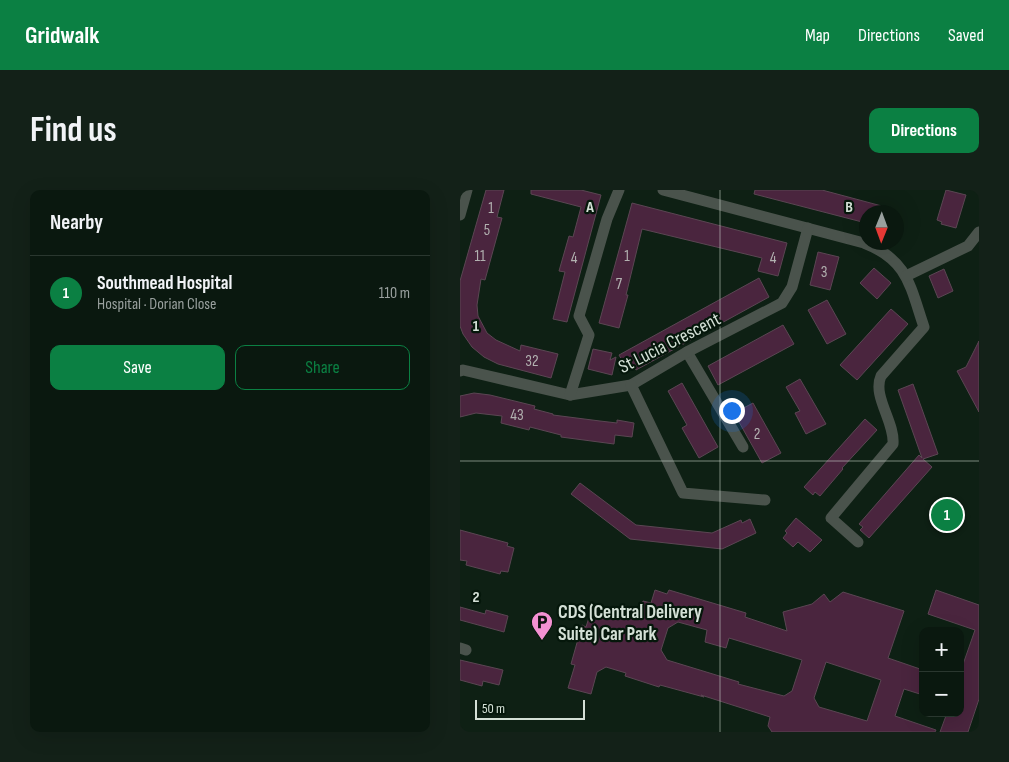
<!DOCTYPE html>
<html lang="en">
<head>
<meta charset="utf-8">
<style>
  :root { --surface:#0a180f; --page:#132118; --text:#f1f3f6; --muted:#99a09e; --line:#2a372f; --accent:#0b8043 }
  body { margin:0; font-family:"Sofia Sans Condensed",sans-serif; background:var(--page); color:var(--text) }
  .controls { position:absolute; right:15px; bottom:15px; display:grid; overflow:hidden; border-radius:10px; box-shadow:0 5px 20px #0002 }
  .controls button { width:45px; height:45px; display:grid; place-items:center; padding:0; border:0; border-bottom:1px solid var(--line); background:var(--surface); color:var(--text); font:25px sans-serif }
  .compass { position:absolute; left:399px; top:15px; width:45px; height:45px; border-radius:50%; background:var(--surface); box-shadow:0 5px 20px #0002; rotate:181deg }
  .scale { position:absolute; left:15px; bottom:12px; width:110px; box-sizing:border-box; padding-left:5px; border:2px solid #d4e0d6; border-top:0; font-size:14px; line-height:18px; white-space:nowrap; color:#d4e0d6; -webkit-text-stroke:4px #05170b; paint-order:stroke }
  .you { position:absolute; left:271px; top:220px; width:18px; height:18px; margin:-12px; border:4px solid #fff; border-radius:50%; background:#1a73e8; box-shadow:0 0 0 8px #1a73e833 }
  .badge { display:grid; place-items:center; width:32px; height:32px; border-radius:50%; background:var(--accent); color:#fff; font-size:16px; font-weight:700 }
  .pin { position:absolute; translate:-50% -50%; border:2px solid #fff; box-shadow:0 1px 5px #0006 }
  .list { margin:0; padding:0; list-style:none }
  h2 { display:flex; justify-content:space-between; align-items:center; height:65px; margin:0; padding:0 20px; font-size:21px }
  h2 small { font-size:16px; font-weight:400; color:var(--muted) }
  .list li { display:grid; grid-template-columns:32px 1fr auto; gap:15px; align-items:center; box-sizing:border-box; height:75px; padding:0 20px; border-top:1px solid var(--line) }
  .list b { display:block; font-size:19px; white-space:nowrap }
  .list p { margin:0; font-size:16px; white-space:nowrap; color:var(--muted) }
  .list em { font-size:16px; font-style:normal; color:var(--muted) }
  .actions { display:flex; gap:10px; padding:15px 20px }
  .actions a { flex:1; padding:11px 0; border:1px solid var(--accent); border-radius:10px; text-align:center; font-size:18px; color:var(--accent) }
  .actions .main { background:var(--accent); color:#fff }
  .map { position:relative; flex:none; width:519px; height:542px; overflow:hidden; border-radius:10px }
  header { display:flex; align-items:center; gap:30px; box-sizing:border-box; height:70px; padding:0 25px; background:var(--accent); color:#fff }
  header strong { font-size:24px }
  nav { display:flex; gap:28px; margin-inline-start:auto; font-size:18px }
  .intro { display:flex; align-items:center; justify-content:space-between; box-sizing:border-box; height:120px; padding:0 30px }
  h1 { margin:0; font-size:35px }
  .button { padding:12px 22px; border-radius:10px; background:var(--accent); color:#fff; font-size:18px; font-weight:700 }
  main { display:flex; gap:30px; padding:0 30px }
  aside { flex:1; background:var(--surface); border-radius:10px; box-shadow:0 5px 20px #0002 }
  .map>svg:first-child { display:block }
</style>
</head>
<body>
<header>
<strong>Gridwalk</strong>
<nav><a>Map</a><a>Directions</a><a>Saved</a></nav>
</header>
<div class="intro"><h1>Find us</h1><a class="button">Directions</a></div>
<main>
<aside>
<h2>Nearby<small></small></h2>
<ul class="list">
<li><span class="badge">1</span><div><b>Southmead Hospital</b><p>Hospital · Dorian Close</p></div><em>110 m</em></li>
</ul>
<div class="actions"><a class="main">Save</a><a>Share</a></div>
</aside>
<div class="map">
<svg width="519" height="542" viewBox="0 0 519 542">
  <rect width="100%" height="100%" fill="#0e2014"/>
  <g fill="#4a253e" stroke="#5b4653" fill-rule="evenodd">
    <polygon points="26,0 44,0 37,27 42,28 25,90 21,89 17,115 18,126 27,143 36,150 60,161 61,155 98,164 91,188 38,174 24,167 12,157 3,144 0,136 0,91"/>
    <polygon points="71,0 121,0 141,5 107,132 93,129 105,82 99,81 109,46 113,47 121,17 71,4"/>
    <polygon points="295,0 362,0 433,19 432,22 406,22 406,33 294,4"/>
    <polygon points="486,0 506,5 496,38 481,34 482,32 477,30"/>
    <polygon points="172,13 327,53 318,86 298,81 302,68 182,39 166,105 168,105 159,138 139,133"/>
    <polygon points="358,62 379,67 370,100 350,95"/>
    <polygon points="414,78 431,93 417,109 400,93"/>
    <polygon points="484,79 493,101 478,108 469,86"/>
    <polygon points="299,88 309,107 176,180 172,174 166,177 159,165"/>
    <polygon points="367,110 386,144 367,154 348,120"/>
    <polygon points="431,119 448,134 397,190 380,175"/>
    <polygon points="323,135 334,154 258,195 248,176"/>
    <polygon points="519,151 519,222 497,181 506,177"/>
    <polygon points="133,159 152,163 150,170 156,167 152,185 128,179"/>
    <polygon points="340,189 366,234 346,244 335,223 340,221 326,197"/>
    <polygon points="222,193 258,257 239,268 222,238 227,235 208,201"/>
    <polygon points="453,194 478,264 463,269 472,277 409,348 400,340 403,337 399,334 459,265 462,268 438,200"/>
    <polygon points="14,203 30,205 75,216 74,219 93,224 93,225 140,231 157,233 157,230 174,233 172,247 155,245 154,254 101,247 101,245 70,237 69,240 41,233 42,226 16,223 0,227 0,206"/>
    <polygon points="293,213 321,263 302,273 274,223"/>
    <polygon points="405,229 417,240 382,278 383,279 360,306 355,302 353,305 344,297"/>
    <polygon points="120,293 176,335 252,343 281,330 282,333 290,329 296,343 262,359 170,349 111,304"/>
    <polygon points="336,328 362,350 350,362 338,352 333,357 323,348 327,343 325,341"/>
    <polygon points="0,340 48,353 47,356 54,358 48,382 41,381 40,384 6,375 7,371 0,370"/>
    <path d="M 195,400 L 207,404 L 209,400 L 286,423 L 285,427 L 327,441 L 323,422 L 352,414 L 364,404 L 370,412 L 383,402 L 444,421 L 428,468 L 463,480 L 463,505 L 444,499 L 435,526 L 476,540 L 475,542 L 312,542 L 308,536 L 310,527 L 241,505 L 244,507 L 200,495 L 199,497 L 165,486 L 166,483 L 146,477 L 137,482 L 131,504 L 108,498 L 115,475 L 111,474 L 122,435 L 126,437 L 133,415 L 160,423 L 162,415 L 180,421 L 183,411 L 191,413 ZM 218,432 L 247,440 L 245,452 L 266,458 L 269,448 L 342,470 L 332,501 L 324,506 L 278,494 L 279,492 L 207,470 L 201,460 L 208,438 ZM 366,472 L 421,490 L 407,531 L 359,517 L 354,508 Z"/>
    <polygon points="476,400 519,415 519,509 508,542 480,542 487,523 500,523 500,483 515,440 468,424"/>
    <polygon points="0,417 25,424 26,420 48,426 44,442 0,430"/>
    <polygon points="0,470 43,480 39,495 23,491 22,496 0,490"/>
  </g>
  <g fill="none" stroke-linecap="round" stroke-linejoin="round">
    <g stroke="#4a534c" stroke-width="11">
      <path d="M 203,0 L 404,53 C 448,70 450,96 464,137 L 421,186 C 412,206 435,232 433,254 L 371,328 L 398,352"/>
      <polyline points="0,25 7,0"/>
      <polyline points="446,86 508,56 519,42"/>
      <polyline points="227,162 283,257"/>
      <polyline points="0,181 3,180 110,205 171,195 227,162 322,113 332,97 348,38"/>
      <polyline points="171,195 223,303 305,310"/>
      <polyline points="110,205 129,145 119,126 147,29 159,0"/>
      <polyline points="0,458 6,460"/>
    </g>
  </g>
  <path fill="none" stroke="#d4e0d6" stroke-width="1" stroke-opacity="0.55" d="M 260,0 L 260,542M 0,271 L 519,271"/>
  <defs>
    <g id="parking-pin" transform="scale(1.125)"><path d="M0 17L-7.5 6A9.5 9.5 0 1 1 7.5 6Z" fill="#f491d3" stroke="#05170b"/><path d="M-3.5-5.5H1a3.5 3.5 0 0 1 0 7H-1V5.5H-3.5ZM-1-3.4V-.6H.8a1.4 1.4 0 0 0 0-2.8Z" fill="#111"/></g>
  </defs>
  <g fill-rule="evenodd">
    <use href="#parking-pin" x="82" y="432"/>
  </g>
  <g text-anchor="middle" stroke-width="4.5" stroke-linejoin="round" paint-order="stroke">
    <g font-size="16" fill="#b2b1b0">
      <text x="31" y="23">1</text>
      <text x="27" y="45">5</text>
      <text x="20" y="71">11</text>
      <text x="167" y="71">1</text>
      <text x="114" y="73">4</text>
      <text x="313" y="73">4</text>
      <text x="364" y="87">3</text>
      <text x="159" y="99">7</text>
      <text x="72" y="176">32</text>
      <text x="57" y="230">43</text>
      <text x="297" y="249">2</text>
    </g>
    <g font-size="19" fill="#d4e0d6" stroke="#05170b">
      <text transform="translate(209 152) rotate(-27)" y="7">St Lucia Crescent</text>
    </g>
    <g font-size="19" font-weight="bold" fill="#d4e0d6" stroke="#05170b" text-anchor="start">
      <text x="98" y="428">CDS (Central Delivery<tspan x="98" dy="22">Suite) Car Park</tspan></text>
    </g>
  </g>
  <g font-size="16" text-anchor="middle" font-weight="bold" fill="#d4e0d6" stroke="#05170b" stroke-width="4.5" stroke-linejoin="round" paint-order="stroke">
    <text x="130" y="22">A</text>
    <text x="389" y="22">B</text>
    <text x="16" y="141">1</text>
    <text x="16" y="412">2</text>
  </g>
</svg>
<div class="controls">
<button>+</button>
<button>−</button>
</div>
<svg class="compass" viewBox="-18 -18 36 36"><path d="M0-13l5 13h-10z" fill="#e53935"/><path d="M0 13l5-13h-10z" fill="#99a09e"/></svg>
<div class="scale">50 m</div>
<div class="you"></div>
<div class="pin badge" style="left:487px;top:325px">1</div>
</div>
</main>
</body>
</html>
